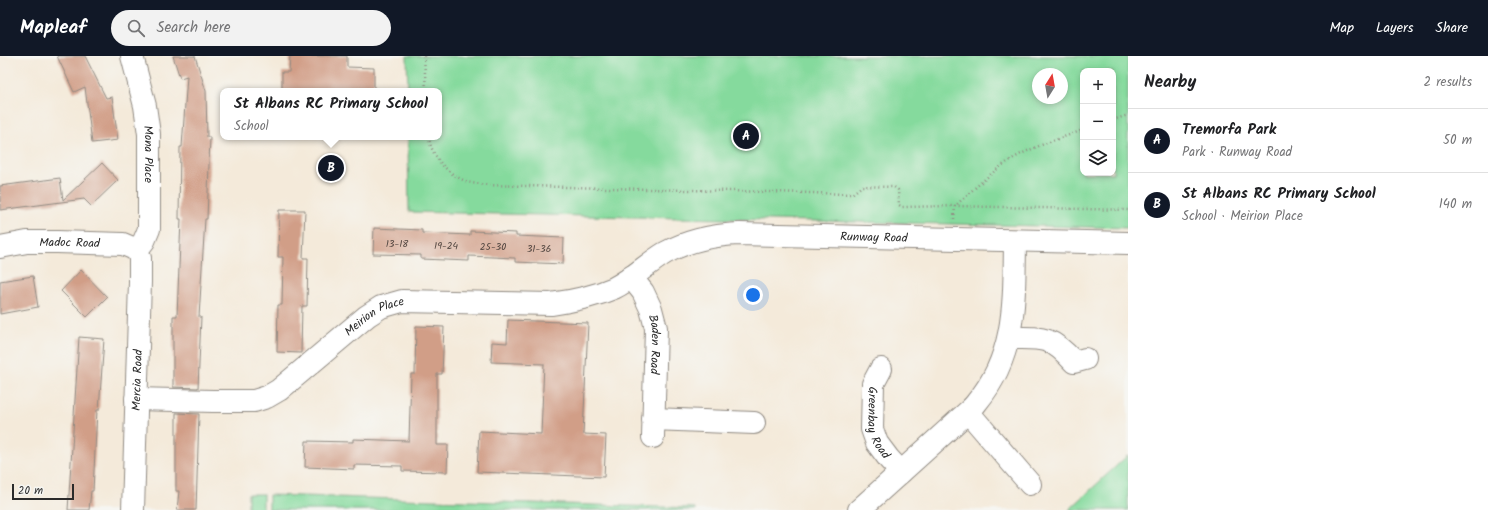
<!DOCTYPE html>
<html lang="en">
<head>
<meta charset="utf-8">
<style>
  :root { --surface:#fff; --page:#f2f2f2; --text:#202124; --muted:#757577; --line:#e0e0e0; --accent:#111827 }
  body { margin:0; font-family:Kalam,sans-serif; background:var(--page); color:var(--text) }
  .controls { position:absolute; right:12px; top:12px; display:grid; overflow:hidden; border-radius:8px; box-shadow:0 2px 6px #0003 }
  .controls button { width:36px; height:36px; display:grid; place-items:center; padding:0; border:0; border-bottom:1px solid var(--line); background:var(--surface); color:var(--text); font:20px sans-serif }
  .compass { position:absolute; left:1032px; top:12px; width:36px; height:36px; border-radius:50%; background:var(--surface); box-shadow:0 2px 6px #0003; rotate:11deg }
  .scale { position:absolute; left:12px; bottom:10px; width:62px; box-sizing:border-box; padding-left:4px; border:2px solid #2b2b2b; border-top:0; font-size:11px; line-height:14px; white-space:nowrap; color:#2b2b2b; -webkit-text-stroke:3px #f6f6f2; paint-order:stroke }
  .you { position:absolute; left:753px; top:239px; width:14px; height:14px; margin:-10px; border:3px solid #fff; border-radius:50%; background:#1a73e8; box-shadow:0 0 0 6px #1a73e833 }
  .badge { display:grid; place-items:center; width:26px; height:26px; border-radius:50%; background:var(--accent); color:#fff; font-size:13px; font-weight:700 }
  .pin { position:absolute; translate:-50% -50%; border:2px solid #fff; box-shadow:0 1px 4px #0006 }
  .popup { position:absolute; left:220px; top:32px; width:222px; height:52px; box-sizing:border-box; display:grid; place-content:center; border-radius:8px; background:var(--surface); filter:drop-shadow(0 1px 3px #0005); font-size:13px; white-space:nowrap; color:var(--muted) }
  .popup b { font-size:15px; color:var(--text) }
  .popup::after { content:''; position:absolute; left:50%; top:100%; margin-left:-8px; border:8px solid transparent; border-top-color:var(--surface) }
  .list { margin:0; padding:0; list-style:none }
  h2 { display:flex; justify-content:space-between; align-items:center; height:52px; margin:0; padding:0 16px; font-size:17px }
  h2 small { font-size:13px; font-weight:400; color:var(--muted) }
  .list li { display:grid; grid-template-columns:26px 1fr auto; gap:12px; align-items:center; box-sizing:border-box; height:64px; padding:0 16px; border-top:1px solid var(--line) }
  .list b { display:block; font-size:15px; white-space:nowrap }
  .list p { margin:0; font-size:13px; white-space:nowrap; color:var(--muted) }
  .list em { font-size:13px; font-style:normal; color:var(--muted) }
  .icon { flex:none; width:22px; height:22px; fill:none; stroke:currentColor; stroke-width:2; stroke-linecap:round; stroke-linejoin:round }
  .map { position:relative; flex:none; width:1128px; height:454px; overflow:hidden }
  header { display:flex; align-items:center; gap:24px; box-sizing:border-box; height:56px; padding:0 20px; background:var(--accent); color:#fff }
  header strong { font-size:19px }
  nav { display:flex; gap:22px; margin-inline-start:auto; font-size:14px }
  .search { width:280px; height:36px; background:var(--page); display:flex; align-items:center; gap:10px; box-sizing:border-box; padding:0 14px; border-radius:22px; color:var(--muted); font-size:15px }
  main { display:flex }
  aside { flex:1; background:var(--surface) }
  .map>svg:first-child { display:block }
</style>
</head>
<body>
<header>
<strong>Mapleaf</strong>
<div class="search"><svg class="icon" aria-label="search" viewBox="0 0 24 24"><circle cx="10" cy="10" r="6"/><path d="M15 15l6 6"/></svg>Search here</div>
<nav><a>Map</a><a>Layers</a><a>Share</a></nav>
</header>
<main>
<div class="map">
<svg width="1128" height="454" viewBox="0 0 1128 454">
  <rect width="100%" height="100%" fill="#f6f6f2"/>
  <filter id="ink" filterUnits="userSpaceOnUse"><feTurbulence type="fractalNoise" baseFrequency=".025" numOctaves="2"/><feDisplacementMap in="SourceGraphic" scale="8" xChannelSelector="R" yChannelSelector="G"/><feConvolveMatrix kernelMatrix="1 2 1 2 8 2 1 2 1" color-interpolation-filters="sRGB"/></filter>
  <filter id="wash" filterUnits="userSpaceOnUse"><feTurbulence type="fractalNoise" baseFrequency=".012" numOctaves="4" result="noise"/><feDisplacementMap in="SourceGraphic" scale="16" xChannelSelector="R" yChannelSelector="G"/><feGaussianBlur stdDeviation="0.9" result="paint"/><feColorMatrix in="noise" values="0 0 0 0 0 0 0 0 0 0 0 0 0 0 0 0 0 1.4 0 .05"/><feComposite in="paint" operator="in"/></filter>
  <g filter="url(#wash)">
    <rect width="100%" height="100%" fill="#f4eada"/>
    <g fill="#85da9d" stroke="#588264" fill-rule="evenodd">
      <path d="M 407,0 L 1128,0 L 1128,172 L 409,156 L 408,81 L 439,81 L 439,35 L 408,35 ZM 1083,15 L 1113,15 L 1113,117 L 1083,117 ZM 1038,18 L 1062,18 L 1062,42 L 1038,42 Z"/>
      <polygon points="1128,399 1128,454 1069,454"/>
      <rect x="248" y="438" width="15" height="16"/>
      <polygon points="269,439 695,452 695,454 269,454"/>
    </g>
    <g id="blocks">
      <g fill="#d19e87">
        <polygon points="57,0 85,0 106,42 112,41 118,84 92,87 85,31 74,36"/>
        <polygon points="173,0 195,0 206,35 207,81 210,81 207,163 205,163 199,261 201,261 198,332 173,331 173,260 177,260 181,163 179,163 180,91 182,91 187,20 180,22"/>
        <polygon points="290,0 347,0 347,11 374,12 374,35 282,35 282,16 289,16"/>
        <polygon points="102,107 118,124 91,150 84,143 0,154 0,130 60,122 63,144"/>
        <polygon points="279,154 305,154 303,202 308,202 307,250 302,250 301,297 277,296 278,249 282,249 283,201 278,201"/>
        <polygon points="374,172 422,174 422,177 470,179 470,175 516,177 516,180 564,182 563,208 515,206 515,202 469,200 469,205 421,203 421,199 373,198"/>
        <polygon points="81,214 107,241 87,261 61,235"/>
        <polygon points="33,220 38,251 0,258 0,225"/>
        <polygon points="508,264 588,267 583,378 606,379 604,421 477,416 479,375 541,378 544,308 491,306 492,286 507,287"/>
        <polygon points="416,270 444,271 442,318 437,318 437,389 448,389 447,416 402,415 402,410 354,409 354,413 305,411 306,385 353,386 353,383 409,385 411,318 415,318"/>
        <polygon points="79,281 104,283 99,354 97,354 93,435 91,435 89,454 68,454"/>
        <polygon points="176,357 199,358 196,454 177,454 179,435 176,435"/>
      </g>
    </g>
  </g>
  <g filter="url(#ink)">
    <use href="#blocks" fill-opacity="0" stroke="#908a82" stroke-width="1"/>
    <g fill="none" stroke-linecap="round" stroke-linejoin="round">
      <g stroke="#908a82" stroke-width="24">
        <g id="minor">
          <path id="s1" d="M 132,0 L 145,50 L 149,78 L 149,173 L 144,185 L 137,194"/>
          <path id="s2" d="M 0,191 L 27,186 L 57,186 L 123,188 L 137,194"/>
          <path id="s3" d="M 631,221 L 643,236 L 651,253 L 656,272 L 653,381"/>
          <path d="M 1009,282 C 1042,282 1050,279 1074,306 L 1085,303"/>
          <path id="s4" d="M 881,313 L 873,328 L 872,373 L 877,387 L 889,403 L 901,416"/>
          <path id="s5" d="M 136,343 L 213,345 L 254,345 L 267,341 L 279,334 L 367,260 L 381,251 L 402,245 L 551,248 C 573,245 593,241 614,232 C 632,223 647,208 665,197 C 687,185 714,179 739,178 L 1128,187"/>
          <polyline points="968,356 1030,428"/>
          <polyline points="653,363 754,367"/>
          <path id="s6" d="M 133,454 L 140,226 L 140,202 L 137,194"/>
          <path d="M 859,454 L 962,361 C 967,356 973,352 977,346 C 1017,298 1014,243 1015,185"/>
        </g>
      </g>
      <g stroke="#908a82" stroke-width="2.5" stroke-dasharray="1 3" stroke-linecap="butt">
        <polyline points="424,0 426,35"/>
        <polyline points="1113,64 1128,59"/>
        <path d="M 429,81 C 431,102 451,122 472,127 C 477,128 482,128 487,129 L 852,138 L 862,130 L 894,131 L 898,134 L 899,149 L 902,151 L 955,150 L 1128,154"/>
        <path d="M 954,163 L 955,150 C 973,134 991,116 1012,103 C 1034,90 1059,83 1083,74"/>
      </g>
      <use href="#minor" stroke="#fff" stroke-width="22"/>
    </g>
  </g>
  <g text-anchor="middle" stroke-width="3.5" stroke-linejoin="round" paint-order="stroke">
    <g font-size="10" fill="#544842">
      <text x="397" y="191">13-18</text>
      <text x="446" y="193">19-24</text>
      <text x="493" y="194">25-30</text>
      <text x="539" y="196">31-36</text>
    </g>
    <g font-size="12" fill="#2b2b2b" stroke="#f6f6f2">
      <text dy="4" stroke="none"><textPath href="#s1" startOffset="100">Mona Place</textPath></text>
      <text dy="4" stroke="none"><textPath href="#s5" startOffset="787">Runway Road</textPath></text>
      <text dy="4" stroke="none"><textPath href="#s2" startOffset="70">Madoc Road</textPath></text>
      <text dy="4" stroke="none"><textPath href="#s5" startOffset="267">Meirion Place</textPath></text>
      <text dy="4" stroke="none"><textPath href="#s3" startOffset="74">Baden Road</textPath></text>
      <text dy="4" stroke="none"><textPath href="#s6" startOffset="130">Mercia Road</textPath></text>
      <text dy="4" stroke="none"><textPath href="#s4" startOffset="57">Greenbay Road</textPath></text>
    </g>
  </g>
</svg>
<div class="controls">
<button>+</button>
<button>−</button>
<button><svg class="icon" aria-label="layers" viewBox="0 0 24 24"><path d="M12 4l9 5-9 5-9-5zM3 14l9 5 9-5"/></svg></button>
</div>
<svg class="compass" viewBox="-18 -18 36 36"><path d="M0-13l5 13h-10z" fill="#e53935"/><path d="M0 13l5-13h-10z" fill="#757577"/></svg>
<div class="scale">20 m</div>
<div class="you"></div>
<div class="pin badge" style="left:746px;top:80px">A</div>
<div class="pin badge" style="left:331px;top:112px">B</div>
<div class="popup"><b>St Albans RC Primary School</b>School</div>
</div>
<aside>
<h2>Nearby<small>2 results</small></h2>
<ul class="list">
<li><span class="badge">A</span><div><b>Tremorfa Park</b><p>Park · Runway Road</p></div><em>50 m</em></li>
<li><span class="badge">B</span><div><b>St Albans RC Primary School</b><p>School · Meirion Place</p></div><em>140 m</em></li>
</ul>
</aside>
</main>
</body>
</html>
